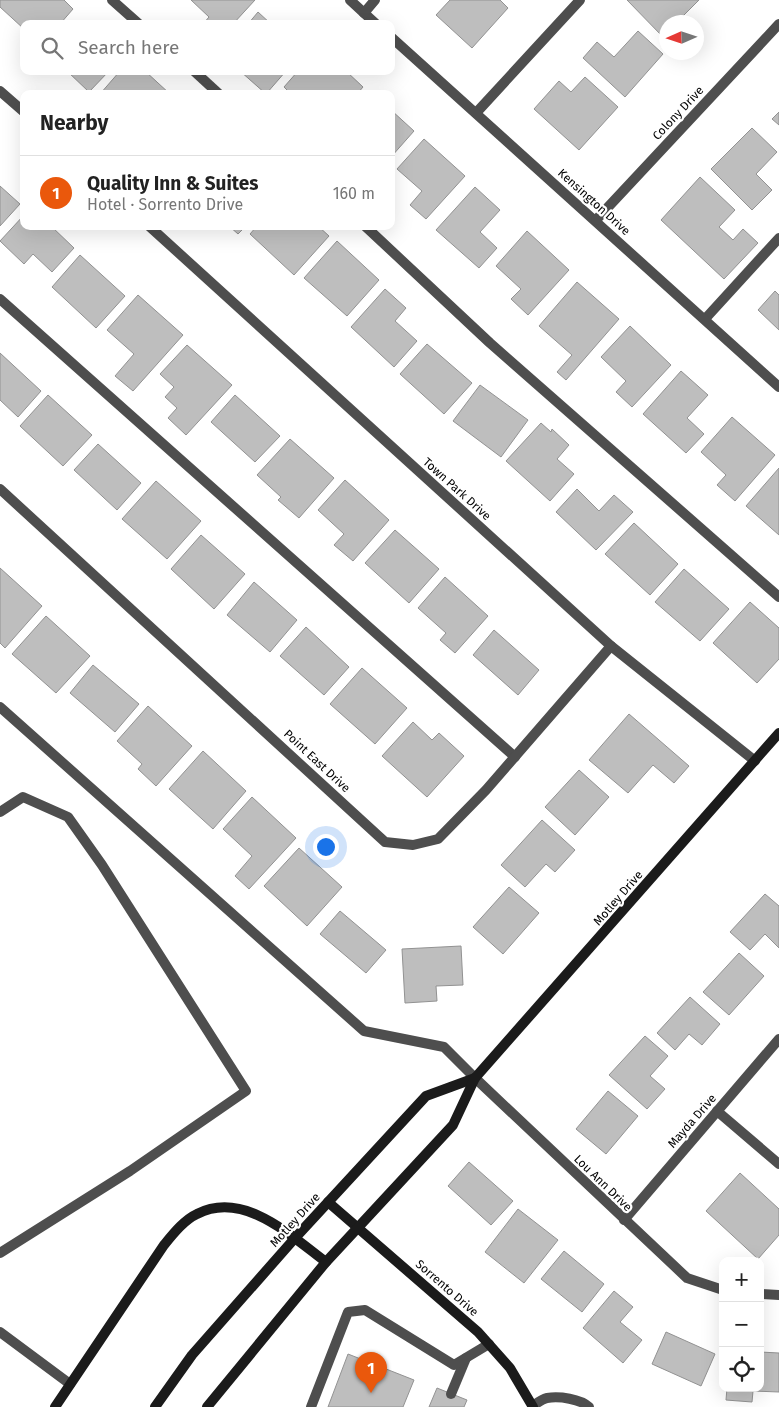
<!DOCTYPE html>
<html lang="en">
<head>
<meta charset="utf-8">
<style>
  :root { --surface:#fff; --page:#f2f2f2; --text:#222; --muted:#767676; --line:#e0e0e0; --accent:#ea580c }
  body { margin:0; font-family:"Fira Sans",sans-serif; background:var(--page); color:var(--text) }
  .controls { position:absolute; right:15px; bottom:15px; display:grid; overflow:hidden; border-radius:10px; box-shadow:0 5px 20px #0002 }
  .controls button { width:45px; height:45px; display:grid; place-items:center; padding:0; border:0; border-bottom:1px solid var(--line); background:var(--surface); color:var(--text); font:25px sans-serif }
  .compass { position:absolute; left:659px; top:15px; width:45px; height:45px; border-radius:50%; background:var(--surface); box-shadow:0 5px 20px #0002; rotate:267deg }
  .you { position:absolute; left:325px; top:846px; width:18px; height:18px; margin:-12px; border:4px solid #fff; border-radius:50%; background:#1a73e8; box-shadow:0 0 0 8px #1a73e833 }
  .badge { display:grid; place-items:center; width:32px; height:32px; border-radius:50%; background:var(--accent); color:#fff; font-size:16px; font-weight:700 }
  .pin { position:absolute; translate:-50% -41px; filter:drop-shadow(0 1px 2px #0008) }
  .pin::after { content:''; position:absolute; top:26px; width:18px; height:15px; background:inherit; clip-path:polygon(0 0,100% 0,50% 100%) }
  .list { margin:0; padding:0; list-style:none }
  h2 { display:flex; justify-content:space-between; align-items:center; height:65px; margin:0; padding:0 20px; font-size:21px }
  h2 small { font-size:16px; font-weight:400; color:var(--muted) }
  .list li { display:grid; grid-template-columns:32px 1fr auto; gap:15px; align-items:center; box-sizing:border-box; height:75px; padding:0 20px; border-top:1px solid var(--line) }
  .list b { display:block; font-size:19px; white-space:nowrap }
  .list p { margin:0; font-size:16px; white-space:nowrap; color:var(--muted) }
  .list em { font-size:16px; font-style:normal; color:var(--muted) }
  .icon { flex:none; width:28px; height:28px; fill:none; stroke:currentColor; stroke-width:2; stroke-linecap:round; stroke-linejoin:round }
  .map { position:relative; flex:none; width:779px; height:1407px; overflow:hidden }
  .search { position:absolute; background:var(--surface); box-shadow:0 5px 20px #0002; left:20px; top:20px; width:375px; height:55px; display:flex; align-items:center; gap:12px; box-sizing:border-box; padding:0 18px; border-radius:10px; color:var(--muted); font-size:19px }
  .panel { position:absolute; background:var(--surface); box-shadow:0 5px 20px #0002; left:20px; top:90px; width:375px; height:140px; border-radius:10px }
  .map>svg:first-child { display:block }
</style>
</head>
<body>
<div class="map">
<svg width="779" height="1407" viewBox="0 0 779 1407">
  <rect width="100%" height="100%" fill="#fff"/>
  <g fill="#bebebe" stroke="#929292">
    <polygon points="0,0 64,0 73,9 60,24 24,24 24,29 0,7"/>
    <polygon points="191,0 255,0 233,24 203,24 209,17"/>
    <polygon points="450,0 500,0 508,8 472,48 436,15"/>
    <polygon points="627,0 699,0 677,22 666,22 666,34 663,37"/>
    <polygon points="258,12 271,24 248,24"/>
    <polygon points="638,31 663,54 625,97 583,58 597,42 614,57"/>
    <polygon points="67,71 109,71 89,92"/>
    <polygon points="120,71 145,71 170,94 100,94"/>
    <polygon points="240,71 286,71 266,94"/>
    <polygon points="298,71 346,71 363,87 357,94 291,94 284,87"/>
    <polygon points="585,77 618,107 579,150 534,109 559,81 571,92"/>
    <polygon points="391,110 414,131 391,157"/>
    <polygon points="779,112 779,125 772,119"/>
    <polygon points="752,128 777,152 756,174 772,190 752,210 711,169"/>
    <polygon points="424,139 465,176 426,219 410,205 422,191 397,169"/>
    <polygon points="700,177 735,210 719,227 733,240 743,229 758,243 724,279 661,220"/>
    <polygon points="0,186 20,204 0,226"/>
    <polygon points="475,187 500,210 480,232 497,248 479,268 436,230"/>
    <polygon points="24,215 24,226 51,226 74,248 52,272 33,254 24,264 0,241"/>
    <polygon points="229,226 246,226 238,234"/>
    <polygon points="257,226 318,226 329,236 294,275 250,234"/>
    <polygon points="527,231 569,270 528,315 511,299 521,289 496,266"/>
    <polygon points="337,241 379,280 347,316 304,278"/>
    <polygon points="80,255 125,296 96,328 52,287"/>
    <polygon points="577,282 619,319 566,380 557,372 572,355 539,326"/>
    <polygon points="385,289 406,308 395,321 417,341 394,367 351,327"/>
    <polygon points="775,291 779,295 779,330 758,310"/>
    <polygon points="138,295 183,335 133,391 115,376 134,354 107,330"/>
    <polygon points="630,326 671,365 632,407 616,392 626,381 601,357"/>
    <polygon points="427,344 472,383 444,414 400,374"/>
    <polygon points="187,345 232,385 186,435 168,418 177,408 165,397 174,387 160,374"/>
    <polygon points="0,353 41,391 18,417 0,400"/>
    <polygon points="681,371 708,395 687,418 704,434 686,453 643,414"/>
    <polygon points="480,385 528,420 501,457 453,421"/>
    <polygon points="48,395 92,435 63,466 20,426"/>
    <polygon points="235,395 280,436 255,462 211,422"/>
    <polygon points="732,417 775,455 735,501 717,485 726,475 701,452"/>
    <polygon points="541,423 551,432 552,429 569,445 557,459 574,474 550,501 506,461"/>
    <polygon points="290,439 334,478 299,518 278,500 281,497 257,475"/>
    <polygon points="98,444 141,483 117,510 74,470"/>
    <polygon points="779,468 779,535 746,506"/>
    <polygon points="345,480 389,520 353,561 334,545 344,534 318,510"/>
    <polygon points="156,481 201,521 167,559 122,519"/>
    <polygon points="577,489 599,511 614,495 633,512 596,550 556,512"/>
    <polygon points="634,523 678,564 650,595 605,554"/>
    <polygon points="395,530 439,569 409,603 365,563"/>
    <polygon points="201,535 245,574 214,609 171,569"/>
    <polygon points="0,568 42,606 5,648 0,643"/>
    <polygon points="684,569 729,609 700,641 655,602"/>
    <polygon points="445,577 488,616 455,653 440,640 446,633 418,608"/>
    <polygon points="254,582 297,620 270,652 227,615"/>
    <polygon points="750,602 779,628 779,659 757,683 713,643"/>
    <polygon points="46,616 90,656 56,693 12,654"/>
    <polygon points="306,627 349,667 324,695 280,656"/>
    <polygon points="494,630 539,670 518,695 473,655"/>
    <polygon points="93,665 139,704 115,732 70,693"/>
    <polygon points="362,668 407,708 375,744 330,704"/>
    <polygon points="148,706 192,746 156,786 138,769 142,764 117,741"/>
    <polygon points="629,714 689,766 674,783 653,765 628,793 589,760"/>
    <polygon points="413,722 432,740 439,733 464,756 427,797 382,756"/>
    <polygon points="203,751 246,791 213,829 169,789"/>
    <polygon points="579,770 609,797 575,835 545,807"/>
    <polygon points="252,797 296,838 249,889 235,876 252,856 223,829"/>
    <polygon points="542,820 575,850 555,872 546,864 525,887 501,865"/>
    <polygon points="299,848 342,887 307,926 264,886"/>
    <polygon points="509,887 539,913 503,954 473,927"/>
    <polygon points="765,894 779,906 779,948 765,934 750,950 730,932"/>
    <polygon points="340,911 386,950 366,973 320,934"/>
    <polygon points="461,946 463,985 436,986 437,1001 405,1003 402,949"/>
    <polygon points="739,953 764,976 729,1015 703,992"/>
    <polygon points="690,997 720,1024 702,1045 689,1034 675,1050 657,1033"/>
    <polygon points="645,1036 668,1056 650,1076 665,1089 647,1109 609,1075"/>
    <polygon points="608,1091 638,1116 606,1154 576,1129"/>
    <polygon points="469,1162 513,1201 491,1225 448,1186"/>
    <polygon points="740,1173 779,1209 779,1235 758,1259 706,1211"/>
    <polygon points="518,1209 558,1240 524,1283 485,1252"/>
    <polygon points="564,1251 604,1284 582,1312 541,1279"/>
    <polygon points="614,1291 633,1307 620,1322 642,1340 623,1363 583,1328"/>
    <polygon points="666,1332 715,1354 701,1386 652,1364"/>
    <polygon points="760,1352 779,1353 779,1392 753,1391 752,1402 726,1400 727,1388 760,1388"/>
    <polygon points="348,1354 414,1380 403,1407 328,1407"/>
    <polygon points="437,1388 467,1400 464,1407 429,1407"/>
  </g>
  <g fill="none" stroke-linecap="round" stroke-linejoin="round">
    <g stroke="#4e4e4e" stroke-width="10">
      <polyline points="112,0 139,24"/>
      <polyline points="194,71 219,94"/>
      <polyline points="476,113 580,0"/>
      <polyline points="365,226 490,343 779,597"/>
      <polyline points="0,299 515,757"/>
      <polyline points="705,319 779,238"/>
      <polyline points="0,707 364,1031 444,1047 475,1078"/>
      <polyline points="0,812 23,797 68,817 102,865 246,1091 130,1171 0,1253"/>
      <polyline points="717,1111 779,1164"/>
      <polyline points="0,1332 70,1384"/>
      <polyline points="451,1394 466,1358"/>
      <path d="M 533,1406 C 537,1403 542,1399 547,1398 C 560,1396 580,1399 589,1407"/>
      <polyline points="311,1407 348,1312 365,1310 454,1365 489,1344"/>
    </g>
    <g stroke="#4e4e4e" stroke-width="10">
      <polyline points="350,0 376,24"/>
      <polyline points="364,13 375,0"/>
      <polyline points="391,37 779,387"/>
      <polyline points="0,91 24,112"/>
      <polyline points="596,220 779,24"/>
      <polyline points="149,226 611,646 755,761"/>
      <polyline points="0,489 385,842 413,845 438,839 486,790 611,646"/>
      <polyline points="475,1078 687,1278 723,1290"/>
      <polyline points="624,1220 779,1039"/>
      <polyline points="760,1294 779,1295"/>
    </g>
    <g stroke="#1b1b1b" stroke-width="10">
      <polyline points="328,1202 478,1332 510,1368 533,1407"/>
      <path d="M 55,1407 L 164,1245 C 173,1234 184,1220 197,1214 C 244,1190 291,1236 326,1262"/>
      <polyline points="155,1407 192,1355 295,1238 426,1096 475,1078"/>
      <polyline points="207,1407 326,1262 453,1125 475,1078 779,733"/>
    </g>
  </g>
  <g text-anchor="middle" stroke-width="4.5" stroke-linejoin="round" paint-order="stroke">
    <g font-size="12" fill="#000" stroke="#fff">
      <text transform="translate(678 113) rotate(-47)" y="4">Colony Drive</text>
      <text transform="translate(594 202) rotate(42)" y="4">Kensington Drive</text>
      <text transform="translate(457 489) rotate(42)" y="4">Town Park Drive</text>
      <text transform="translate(317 761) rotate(43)" y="4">Point East Drive</text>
      <text transform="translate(618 898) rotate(-49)" y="4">Motley Drive</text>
      <text transform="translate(692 1121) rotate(-49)" y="4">Mayda Drive</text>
      <text transform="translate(603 1183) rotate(44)" y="4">Lou Ann Drive</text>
      <text transform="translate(295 1220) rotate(-48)" y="4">Motley Drive</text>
      <text transform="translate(447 1288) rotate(41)" y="4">Sorrento Drive</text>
    </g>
  </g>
</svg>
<div class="controls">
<button>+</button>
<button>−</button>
<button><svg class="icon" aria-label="locate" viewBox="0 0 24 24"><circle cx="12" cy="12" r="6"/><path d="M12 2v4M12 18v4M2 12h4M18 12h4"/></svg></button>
</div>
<svg class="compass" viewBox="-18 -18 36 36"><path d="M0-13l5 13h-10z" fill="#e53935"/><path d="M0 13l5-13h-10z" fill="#767676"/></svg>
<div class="you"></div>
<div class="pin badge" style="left:371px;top:1393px">1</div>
<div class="search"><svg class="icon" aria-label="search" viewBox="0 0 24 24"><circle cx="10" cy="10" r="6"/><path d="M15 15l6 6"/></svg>Search here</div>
<section class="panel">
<h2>Nearby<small></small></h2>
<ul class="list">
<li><span class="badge">1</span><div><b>Quality Inn &amp; Suites</b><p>Hotel · Sorrento Drive</p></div><em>160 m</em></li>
</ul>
</section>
</div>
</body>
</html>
